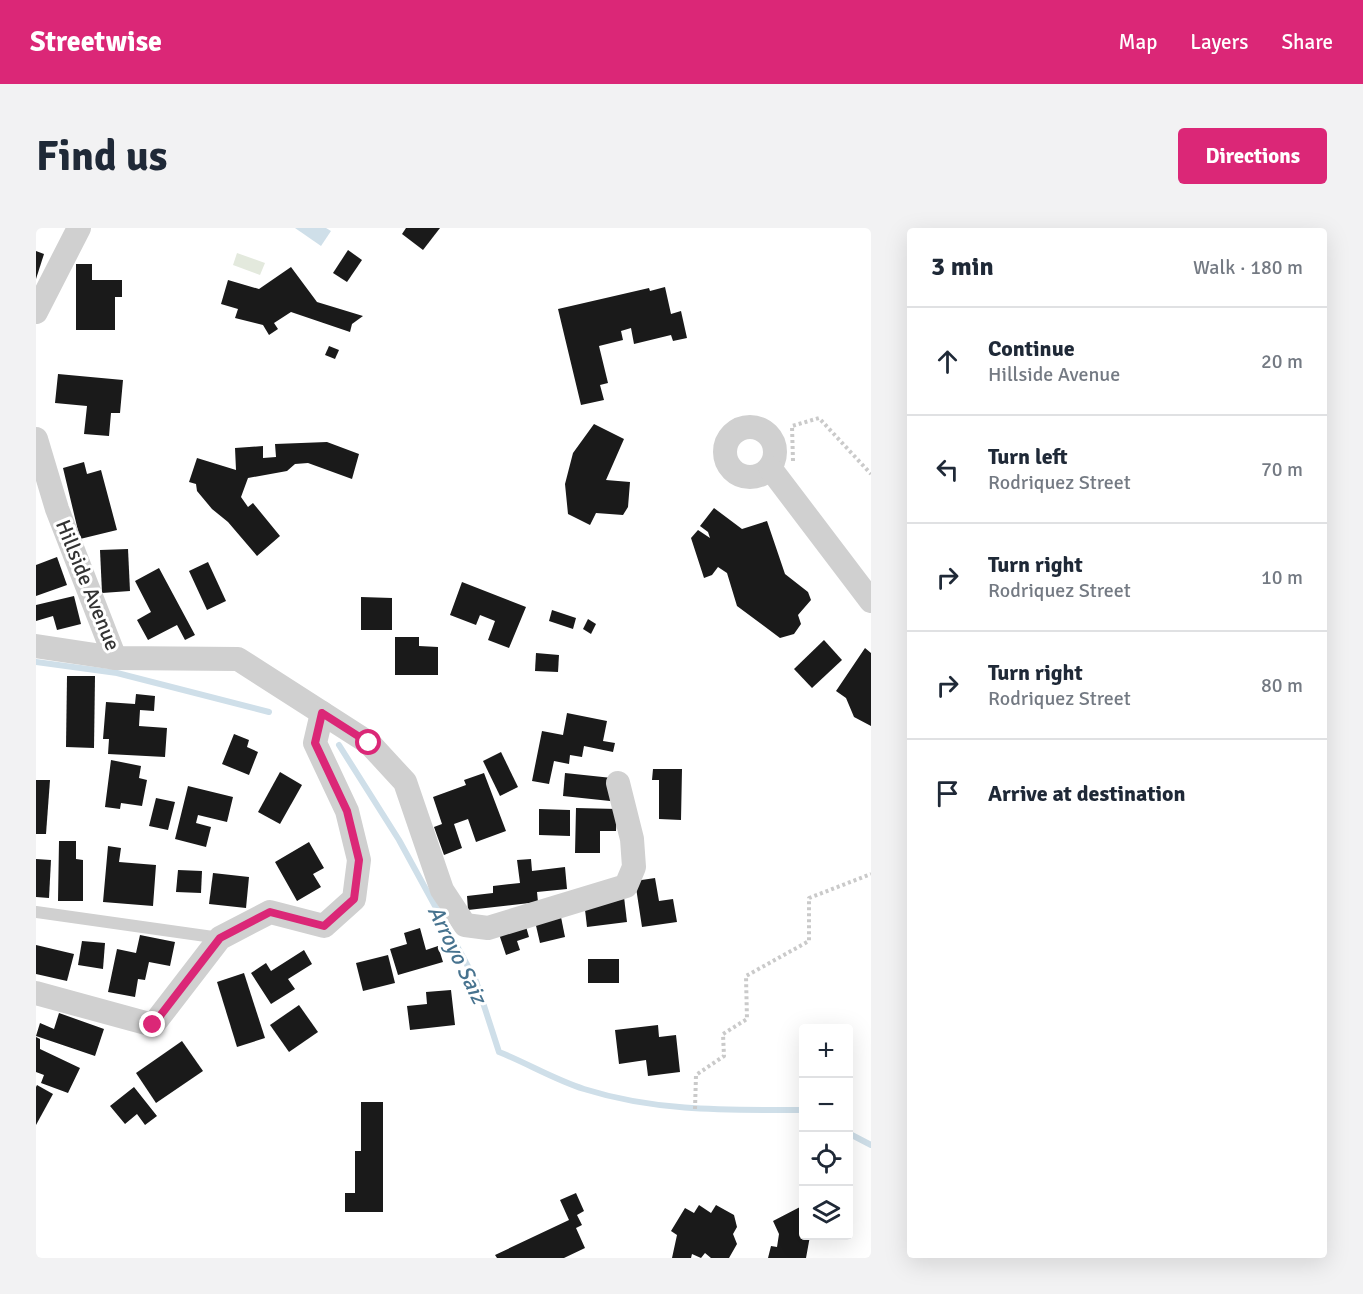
<!DOCTYPE html>
<html lang="en">
<head>
<meta charset="utf-8">
<style>
  :root { --surface:#fff; --page:#f2f2f3; --text:#1f2937; --muted:#747a83; --line:#e0e1e3; --accent:#db2777 }
  body { margin:0; font-family:Signika,sans-serif; background:var(--page); color:var(--text) }
  .controls { position:absolute; right:18px; bottom:18px; display:grid; overflow:hidden; border-radius:6px; box-shadow:0 6px 24px #0002 }
  .controls button { width:54px; height:54px; display:grid; place-items:center; padding:0; border:0; border-bottom:2px solid var(--line); background:var(--surface); color:var(--text); font:30px sans-serif }
  .stop { position:absolute; width:18px; height:18px; margin:-14px; border:4px solid #db2777; border-radius:50%; background:#fff }
  .stop.end { background:#db2777; border-color:#fff; box-shadow:0 2px 6px #0008 }
  .list { margin:0; padding:0; list-style:none }
  h2 { display:flex; justify-content:space-between; align-items:center; height:78px; margin:0; padding:0 24px; font-size:26px }
  h2 small { font-size:20px; font-weight:400; color:var(--muted) }
  .list li { display:grid; grid-template-columns:39px 1fr auto; gap:18px; align-items:center; box-sizing:border-box; height:108px; padding:0 24px; border-top:2px solid var(--line) }
  .list b { display:block; font-size:22px; white-space:nowrap }
  .list p { margin:0; font-size:20px; white-space:nowrap; color:var(--muted) }
  .list em { font-size:20px; font-style:normal; color:var(--muted) }
  .icon { flex:none; width:33px; height:33px; fill:none; stroke:currentColor; stroke-width:2; stroke-linecap:round; stroke-linejoin:round }
  .map { position:relative; flex:none; width:835px; height:1030px; overflow:hidden; border-radius:6px }
  header { display:flex; align-items:center; gap:36px; box-sizing:border-box; height:84px; padding:0 30px; background:var(--accent); color:#fff }
  header strong { font-size:28px }
  nav { display:flex; gap:33px; margin-inline-start:auto; font-size:21px }
  .intro { display:flex; align-items:center; justify-content:space-between; box-sizing:border-box; height:144px; padding:0 36px }
  h1 { margin:0; font-size:42px }
  .button { padding:15px 27px; border-radius:6px; background:var(--accent); color:#fff; font-size:21px; font-weight:700 }
  main { display:flex; gap:36px; padding:0 36px }
  aside { flex:1; background:var(--surface); border-radius:6px; box-shadow:0 6px 24px #0002 }
  .map>svg:first-child { display:block }
</style>
</head>
<body>
<header>
<strong>Streetwise</strong>
<nav><a>Map</a><a>Layers</a><a>Share</a></nav>
</header>
<div class="intro"><h1>Find us</h1><a class="button">Directions</a></div>
<main>
<div class="map">
<svg width="835" height="1030" viewBox="0 0 835 1030">
  <rect width="100%" height="100%" fill="#fff"/>
  <polygon fill="#e3e9dd" points="201,25 229,35 224,47 197,37"/>
  <polygon fill="#cfdfe9" points="259,0 290,0 295,3 285,18"/>
  <g fill="none" stroke-linecap="round" stroke-linejoin="round">
    <g stroke="#cfdfe9" stroke-width="6">
      <polyline points="0,434 81,445 233,484"/>
      <path d="M 303,517 L 363,612 L 440,753 L 463,824 C 491,835 519,852 548,861 C 621,884 692,882 768,882"/>
      <polyline points="812,905 835,917"/>
    </g>
  </g>
  <g fill="#1a1a1a">
    <polygon points="370,0 404,0 387,22 366,6"/>
    <polygon points="312,22 326,32 311,54 297,45"/>
    <polygon points="0,23 8,26 0,51"/>
    <polygon points="40,36 56,36 56,52 86,52 86,69 79,69 79,102 40,102"/>
    <polygon points="255,39 281,74 327,88 316,96 314,104 255,84 238,95 242,101 233,107 227,97 199,90 202,81 185,76 192,52 223,61"/>
    <polygon points="629,59 635,86 645,83 651,110 637,113 635,107 598,116 595,100 585,103 587,112 563,118 572,155 564,157 568,172 545,177 522,81 613,60 614,63"/>
    <polygon points="293,118 303,122 299,131 289,127"/>
    <polygon points="22,146 87,152 84,185 75,185 73,208 48,206 51,178 19,175"/>
    <polygon points="558,196 588,211 570,252 594,254 592,279 587,287 560,285 554,297 532,286 529,256 537,225"/>
    <polygon points="291,214 323,226 316,251 272,235 259,236 251,243 212,250 205,269 212,279 217,275 244,308 221,328 192,294 176,281 161,263 160,256 153,254 161,230 200,242 199,220 227,218 227,230 240,229 239,216"/>
    <polygon points="48,234 51,246 65,242 81,302 44,311 27,240"/>
    <polygon points="678,280 706,301 731,293 749,346 772,364 775,372 762,387 765,396 758,406 744,410 701,378 691,345 682,339 676,347 668,350 655,310 662,302 674,310 672,304 664,298"/>
    <polygon points="92,321 94,363 66,365 64,322"/>
    <polygon points="21,329 31,357 0,368 0,337"/>
    <polygon points="172,334 190,373 171,382 153,343"/>
    <polygon points="123,340 159,407 149,412 141,397 112,412 101,392 115,384 99,353"/>
    <polygon points="426,354 490,379 473,420 452,412 459,393 444,387 440,397 414,387"/>
    <polygon points="38,368 45,396 21,402 17,388 0,393 0,377"/>
    <polygon points="325,369 356,370 356,402 325,402"/>
    <polygon points="516,382 540,390 537,401 513,393"/>
    <polygon points="552,391 560,396 555,406 547,401"/>
    <polygon points="359,409 383,409 383,418 402,419 402,447 359,447"/>
    <polygon points="788,412 806,432 776,460 758,441"/>
    <polygon points="829,420 835,425 835,498 818,489 810,470 800,463"/>
    <polygon points="500,425 523,427 522,444 499,443"/>
    <polygon points="31,448 59,448 58,520 30,519"/>
    <polygon points="100,466 119,468 118,483 104,482 103,498 131,500 129,529 72,526 73,511 67,511 70,474 99,476"/>
    <polygon points="531,485 571,493 567,513 579,515 577,524 548,518 546,529 534,527 533,536 518,533 513,556 496,553 506,503 527,507"/>
    <polygon points="198,506 213,512 211,519 222,524 213,547 186,536"/>
    <polygon points="465,524 482,559 464,568 447,533"/>
    <polygon points="75,532 105,538 103,550 111,552 106,578 85,575 84,581 69,579"/>
    <polygon points="617,541 646,541 645,592 623,591 623,552 616,552"/>
    <polygon points="244,544 266,557 244,596 222,584"/>
    <polygon points="448,545 470,603 440,614 432,591 418,596 426,620 408,627 398,599 406,596 397,569 430,557 428,552"/>
    <polygon points="529,545 576,550 574,573 527,568"/>
    <polygon points="0,552 14,552 10,606 0,606"/>
    <polygon points="152,558 197,569 191,594 162,587 160,595 175,599 170,619 139,611"/>
    <polygon points="120,570 139,574 132,602 113,598"/>
    <polygon points="540,580 581,581 580,603 564,603 564,625 539,625"/>
    <polygon points="503,581 534,582 534,608 503,607"/>
    <polygon points="23,613 40,613 40,631 47,632 47,673 22,673"/>
    <polygon points="273,614 288,640 277,646 285,659 261,673 239,634"/>
    <polygon points="72,618 85,620 83,634 120,637 117,678 67,674"/>
    <polygon points="0,631 15,632 13,670 0,669"/>
    <polygon points="495,631 496,643 529,639 531,661 501,664 502,674 432,682 431,668 457,665 457,658 484,655 481,632"/>
    <polygon points="142,642 166,643 165,665 140,664"/>
    <polygon points="177,645 213,649 210,680 173,676"/>
    <polygon points="619,650 623,673 637,671 641,694 606,699 599,653"/>
    <polygon points="588,669 591,694 551,699 548,673"/>
    <polygon points="524,684 529,709 504,715 498,689"/>
    <polygon points="489,695 493,709 481,713 484,722 470,727 462,703"/>
    <polygon points="384,700 390,722 402,718 407,734 362,747 354,721 371,716 368,705"/>
    <polygon points="104,707 139,714 134,738 113,734 109,752 102,751 99,769 72,764 81,721 100,725"/>
    <polygon points="46,713 69,715 67,741 42,737"/>
    <polygon points="0,717 38,726 31,753 0,746"/>
    <polygon points="268,722 276,736 252,751 259,761 235,776 215,745 230,735 235,743"/>
    <polygon points="352,727 359,755 327,763 320,735"/>
    <rect x="552" y="731" width="31" height="24"/>
    <polygon points="208,745 229,810 201,819 181,754"/>
    <polygon points="415,762 419,797 374,802 371,778 391,776 390,764"/>
    <polygon points="263,777 282,804 253,824 234,797"/>
    <polygon points="23,785 68,801 59,828 0,808 4,795 18,801"/>
    <polygon points="622,797 623,809 640,807 644,844 612,848 610,832 583,836 579,802"/>
    <polygon points="0,809 4,811 4,821 44,840 32,865 5,855 8,847 0,844"/>
    <polygon points="146,813 167,843 120,875 100,845"/>
    <polygon points="1,857 17,866 0,897 0,859"/>
    <polygon points="98,859 121,888 109,897 101,886 89,896 74,878"/>
    <polygon points="325,874 347,874 347,984 309,984 309,965 319,965 319,923 325,923"/>
    <polygon points="540,965 548,983 541,987 546,997 540,1000 549,1020 528,1030 461,1030 459,1027 533,992 524,972"/>
    <polygon points="663,977 675,985 680,977 698,987 701,999 697,1006 701,1016 693,1030 675,1030 669,1025 665,1030 656,1026 655,1030 636,1030 641,1007 635,1003 649,980 658,985"/>
    <polygon points="764,979 768,986 768,1008 774,1008 770,1030 732,1030 735,1018 741,1019 743,1006 737,993"/>
  </g>
  <g fill="none" stroke-linecap="round" stroke-linejoin="round">
    <g stroke="#cacaca" stroke-width="4" stroke-dasharray="3 3" stroke-linecap="butt">
      <polyline points="757,233 756,198 783,190 835,246"/>
      <polyline points="659,881 660,847 688,828 687,806 711,791 710,748 773,713 773,670 835,646"/>
    </g>
    <polyline stroke="#d0d0d0" stroke-width="12" points="0,684 184,710"/>
    <g stroke="#d0d0d0" stroke-width="24">
      <polyline points="0,84 43,0"/>
      <circle cx="714" cy="224" r="25"/>
      <polyline points="0,211 21,281 79,430"/>
      <polyline points="734,240 835,373"/>
      <polyline points="0,418 79,430 202,431 333,515 369,554 406,662 429,697 452,700 590,658 598,639 596,611 582,555"/>
      <polyline points="0,765 117,797 184,710 234,684 288,698 318,671 323,632 311,583 279,515 286,485"/>
    </g>
  </g>
  <g fill="none" stroke-linecap="round" stroke-linejoin="round">
    <polyline stroke="#db2777" stroke-width="8" points="117,797 184,710 234,684 288,698 318,671 323,632 311,583 279,515 286,485 333,515"/>
  </g>
  <g text-anchor="middle" stroke-width="6" stroke-linejoin="round" paint-order="stroke">
    <g font-size="21" fill="#333" stroke="#fff">
      <text transform="translate(52 357) rotate(68)" y="7">Hillside Avenue</text>
    </g>
    <g font-size="22" font-style="italic" fill="#47738f" stroke="#fff">
      <text transform="translate(422 726) rotate(64)" y="8">Arroyo Saiz</text>
    </g>
  </g>
</svg>
<div class="controls">
<button>+</button>
<button>−</button>
<button><svg class="icon" aria-label="locate" viewBox="0 0 24 24"><circle cx="12" cy="12" r="6"/><path d="M12 2v4M12 18v4M2 12h4M18 12h4"/></svg></button>
<button><svg class="icon" aria-label="layers" viewBox="0 0 24 24"><path d="M12 4l9 5-9 5-9-5zM3 14l9 5 9-5"/></svg></button>
</div>
<div class="stop" style="left:333px;top:515px"></div>
<div class="stop end" style="left:117px;top:797px"></div>
</div>
<aside>
<h2>3 min<small>Walk · 180 m</small></h2>
<ul class="list">
<li><svg class="icon" aria-label="ahead" viewBox="0 0 24 24"><path d="M12 20V5M6 11l6-6 6 6"/></svg><div><b>Continue</b><p>Hillside Avenue</p></div><em>20 m</em></li>
<li><svg class="icon" aria-label="left" viewBox="0 0 24 24"><path d="M17 20v-9H6M10 6l-5 5 5 5"/></svg><div><b>Turn left</b><p>Rodriquez Street</p></div><em>70 m</em></li>
<li><svg class="icon" aria-label="right" viewBox="0 0 24 24"><path d="M7 20v-9h11M14 6l5 5-5 5"/></svg><div><b>Turn right</b><p>Rodriquez Street</p></div><em>10 m</em></li>
<li><svg class="icon" aria-label="right" viewBox="0 0 24 24"><path d="M7 20v-9h11M14 6l5 5-5 5"/></svg><div><b>Turn right</b><p>Rodriquez Street</p></div><em>80 m</em></li>
<li><svg class="icon" aria-label="arrive" viewBox="0 0 24 24"><path d="M6 21V4h12l-3 4 3 4H6"/></svg><div><b>Arrive at destination</b></div></li>
</ul>
</aside>
</main>
</body>
</html>
